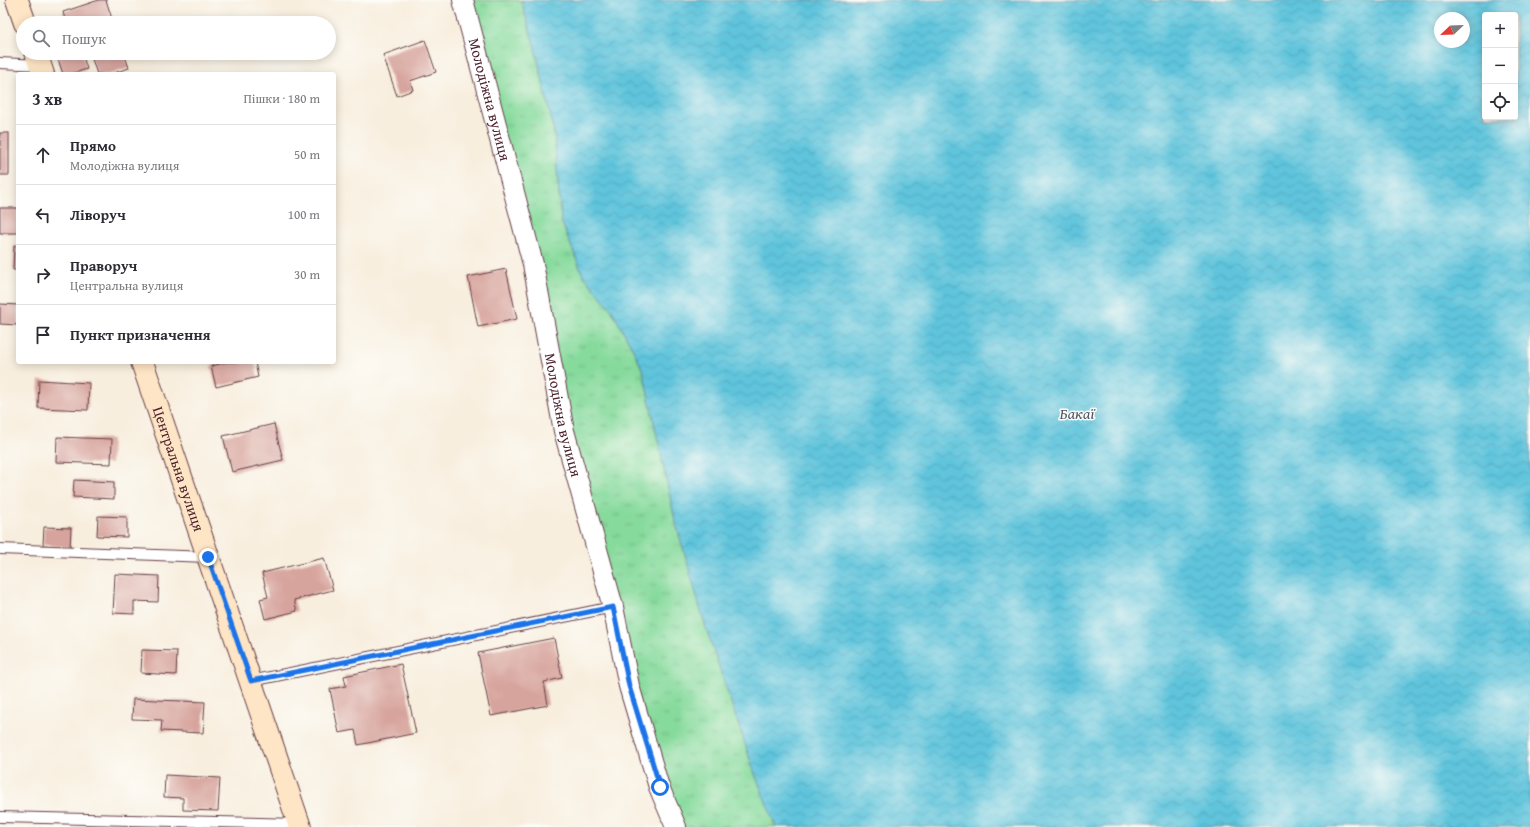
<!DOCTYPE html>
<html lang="uk">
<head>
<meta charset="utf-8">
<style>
  :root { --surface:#fff; --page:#f7f7f7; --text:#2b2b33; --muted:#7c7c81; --line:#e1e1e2 }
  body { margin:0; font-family:"Gentium Book Plus",serif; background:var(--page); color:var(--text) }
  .controls { position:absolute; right:12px; top:12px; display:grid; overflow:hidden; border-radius:4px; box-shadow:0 2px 10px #0003 }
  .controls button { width:36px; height:36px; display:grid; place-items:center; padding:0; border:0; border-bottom:1px solid var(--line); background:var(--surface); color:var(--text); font:20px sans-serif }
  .compass { position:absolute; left:1434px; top:12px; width:36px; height:36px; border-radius:50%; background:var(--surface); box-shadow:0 2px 10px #0003; rotate:247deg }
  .stop { position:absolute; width:12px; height:12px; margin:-9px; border:3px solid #1a73e8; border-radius:50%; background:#fff }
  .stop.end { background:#1a73e8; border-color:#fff; box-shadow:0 1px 4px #0008 }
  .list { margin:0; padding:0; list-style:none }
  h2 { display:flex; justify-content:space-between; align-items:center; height:52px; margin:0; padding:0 16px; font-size:17px }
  h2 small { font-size:13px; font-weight:400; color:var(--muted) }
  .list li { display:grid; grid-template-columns:26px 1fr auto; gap:12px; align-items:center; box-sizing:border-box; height:60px; padding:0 16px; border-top:1px solid var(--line) }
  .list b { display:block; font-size:15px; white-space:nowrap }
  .list p { margin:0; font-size:13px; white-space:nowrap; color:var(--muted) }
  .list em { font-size:13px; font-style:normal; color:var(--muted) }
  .icon { flex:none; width:22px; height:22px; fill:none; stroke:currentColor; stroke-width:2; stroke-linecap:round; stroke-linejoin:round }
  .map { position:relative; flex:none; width:1530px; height:827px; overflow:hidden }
  .search { position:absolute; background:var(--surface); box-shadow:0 2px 10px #0003; left:16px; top:16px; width:320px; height:44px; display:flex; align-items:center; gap:10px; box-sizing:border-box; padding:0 14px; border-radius:22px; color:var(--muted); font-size:15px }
  .panel { position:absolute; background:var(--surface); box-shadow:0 2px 10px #0003; left:16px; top:72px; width:320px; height:292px; border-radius:4px }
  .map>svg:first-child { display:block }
</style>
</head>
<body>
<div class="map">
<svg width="1530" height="827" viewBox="0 0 1530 827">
  <defs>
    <pattern id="grass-tufts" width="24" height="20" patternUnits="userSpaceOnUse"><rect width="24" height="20" fill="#86da9c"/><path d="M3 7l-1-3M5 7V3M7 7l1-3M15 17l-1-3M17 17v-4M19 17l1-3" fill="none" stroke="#75bb87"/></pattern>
    <pattern id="water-waves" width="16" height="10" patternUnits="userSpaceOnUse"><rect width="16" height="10" fill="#5ec4dc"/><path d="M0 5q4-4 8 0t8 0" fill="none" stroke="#53a8bd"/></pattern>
  </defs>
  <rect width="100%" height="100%" fill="#fdfcf7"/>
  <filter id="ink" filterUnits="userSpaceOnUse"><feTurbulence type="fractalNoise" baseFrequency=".025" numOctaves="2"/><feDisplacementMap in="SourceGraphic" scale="8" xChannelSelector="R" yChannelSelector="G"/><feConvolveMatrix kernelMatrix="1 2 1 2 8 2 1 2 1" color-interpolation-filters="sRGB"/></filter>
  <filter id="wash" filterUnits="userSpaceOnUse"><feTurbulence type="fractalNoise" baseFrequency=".012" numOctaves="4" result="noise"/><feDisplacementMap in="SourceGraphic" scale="16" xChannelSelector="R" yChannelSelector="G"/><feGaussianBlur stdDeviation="0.9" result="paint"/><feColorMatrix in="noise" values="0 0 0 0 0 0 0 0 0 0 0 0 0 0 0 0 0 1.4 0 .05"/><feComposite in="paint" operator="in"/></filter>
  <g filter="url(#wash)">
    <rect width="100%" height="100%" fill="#f8eede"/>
    <polygon fill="url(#grass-tufts)" stroke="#687c64" points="463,0 521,0 535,48 554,131 561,221 583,275 611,309 633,349 643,371 675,520 706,628 755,774 776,827 676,827 659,787"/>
    <path fill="url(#water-waves)" stroke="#547284" fill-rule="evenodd" d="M 521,0 L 1530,0 L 1530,827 L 776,827 L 755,774 L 706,628 L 675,520 L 643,371 L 633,349 L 611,309 L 583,275 L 561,221 L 554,131 L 535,48 ZM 1485,15 L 1515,15 L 1515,117 L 1485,117 ZM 1440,18 L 1464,18 L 1464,42 L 1440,42 Z"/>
    <g id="blocks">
      <g fill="#d7a49d">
        <polygon points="99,0 106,0 113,22 66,23 63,12"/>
        <polygon points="425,40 436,72 410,81 413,90 397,96 383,55"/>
        <polygon points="66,53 82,53 87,69 71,74 63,74 57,56"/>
        <polygon points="90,53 124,53 129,68 111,74 97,74"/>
        <rect x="0" y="133" width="9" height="42"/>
        <rect x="0" y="208" width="18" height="25"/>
        <polygon points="14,246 18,246 18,270 13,270"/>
        <polygon points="506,269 517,319 478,327 468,277"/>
        <polygon points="0,304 18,305 18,325 0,324"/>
        <polygon points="227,362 255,362 258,377 216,387 211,366"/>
        <polygon points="39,380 89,383 88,410 38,408"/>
        <polygon points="274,424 283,460 232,472 223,436"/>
        <polygon points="57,437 112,439 111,464 56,462"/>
        <polygon points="74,480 114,482 114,499 73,497"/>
        <polygon points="98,516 127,517 127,537 97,536"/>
        <polygon points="44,527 71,528 70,547 43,545"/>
        <polygon points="324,558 333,590 294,600 297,611 265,619 260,599 268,597 262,573"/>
        <polygon points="115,574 159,576 158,602 134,601 134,614 113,613"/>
        <polygon points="554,638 562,678 544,682 548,705 491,716 478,653"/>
        <polygon points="142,650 177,651 176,675 141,673"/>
        <polygon points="401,664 416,733 358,745 355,730 339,733 330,689 346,686 344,676"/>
        <polygon points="133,699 205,702 203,733 161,731 162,720 132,719"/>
        <polygon points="165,775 220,778 218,811 183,810 183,798 164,797"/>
      </g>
    </g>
  </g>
  <g filter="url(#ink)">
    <use href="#blocks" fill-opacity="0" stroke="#643e46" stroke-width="1"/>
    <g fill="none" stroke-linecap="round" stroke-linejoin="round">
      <g stroke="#643e46" stroke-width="12">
        <g id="lane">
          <polyline points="0,63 40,65"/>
          <polyline points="0,549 208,557"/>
          <polyline points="251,681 613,607"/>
          <polyline points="0,817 299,824"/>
        </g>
      </g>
      <g stroke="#643e46" stroke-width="22">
        <g id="street">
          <path id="s1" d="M 463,0 L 533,264 L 564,431 L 613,607 L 629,686 L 659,787 L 676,827"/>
        </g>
      </g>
      <g stroke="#643e46" stroke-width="24">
        <g id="secondary">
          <polyline points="17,0 25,23"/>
          <polyline points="36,53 43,74"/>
          <path id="s2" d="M 142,362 L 300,827"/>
        </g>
      </g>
      <use href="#lane" stroke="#fff" stroke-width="10"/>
      <use href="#street" stroke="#fff" stroke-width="20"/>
      <use href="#secondary" stroke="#fee5c5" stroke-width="22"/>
    </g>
  </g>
  <g fill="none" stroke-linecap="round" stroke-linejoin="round" filter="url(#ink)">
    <polyline stroke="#1a73e8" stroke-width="5" points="208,557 251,681 613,607 629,686 660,787"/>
  </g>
  <g text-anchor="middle" stroke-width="3" stroke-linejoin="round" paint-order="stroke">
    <g font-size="15" fill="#4a1f2b" stroke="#fdfcf7">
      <text dy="5" stroke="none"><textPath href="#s1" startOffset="103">Молодіжна вулиця</textPath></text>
      <text dy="5" stroke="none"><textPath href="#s1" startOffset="427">Молодіжна вулиця</textPath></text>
      <text dy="5" stroke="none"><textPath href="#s2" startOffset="113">Центральна вулиця</textPath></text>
    </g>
    <g font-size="16" font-style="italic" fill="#515969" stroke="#fdfcf7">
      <text x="1077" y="419">Бакаї</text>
    </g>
  </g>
</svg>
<div class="controls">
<button>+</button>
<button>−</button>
<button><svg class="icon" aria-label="locate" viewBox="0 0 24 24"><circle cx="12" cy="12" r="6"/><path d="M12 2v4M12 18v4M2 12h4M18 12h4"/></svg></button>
</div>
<svg class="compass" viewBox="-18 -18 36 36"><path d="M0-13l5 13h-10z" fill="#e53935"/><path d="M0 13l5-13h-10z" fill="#7c7c81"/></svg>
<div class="stop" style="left:660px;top:787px"></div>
<div class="stop end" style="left:208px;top:557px"></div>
<div class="search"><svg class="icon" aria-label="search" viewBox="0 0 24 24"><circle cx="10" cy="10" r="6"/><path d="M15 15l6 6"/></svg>Пошук</div>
<section class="panel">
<h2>3 хв<small>Пішки · 180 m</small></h2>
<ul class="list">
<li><svg class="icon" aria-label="ahead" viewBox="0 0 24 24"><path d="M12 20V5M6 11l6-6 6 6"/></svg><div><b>Прямо</b><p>Молодіжна вулиця</p></div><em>50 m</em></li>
<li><svg class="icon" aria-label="left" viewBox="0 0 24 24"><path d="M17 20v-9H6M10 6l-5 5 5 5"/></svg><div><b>Ліворуч</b></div><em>100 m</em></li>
<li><svg class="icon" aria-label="right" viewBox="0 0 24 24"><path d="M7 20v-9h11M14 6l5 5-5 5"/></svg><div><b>Праворуч</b><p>Центральна вулиця</p></div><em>30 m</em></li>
<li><svg class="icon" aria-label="arrive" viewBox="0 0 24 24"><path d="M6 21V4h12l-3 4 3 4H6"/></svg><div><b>Пункт призначення</b></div></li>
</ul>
</section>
</div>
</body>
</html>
